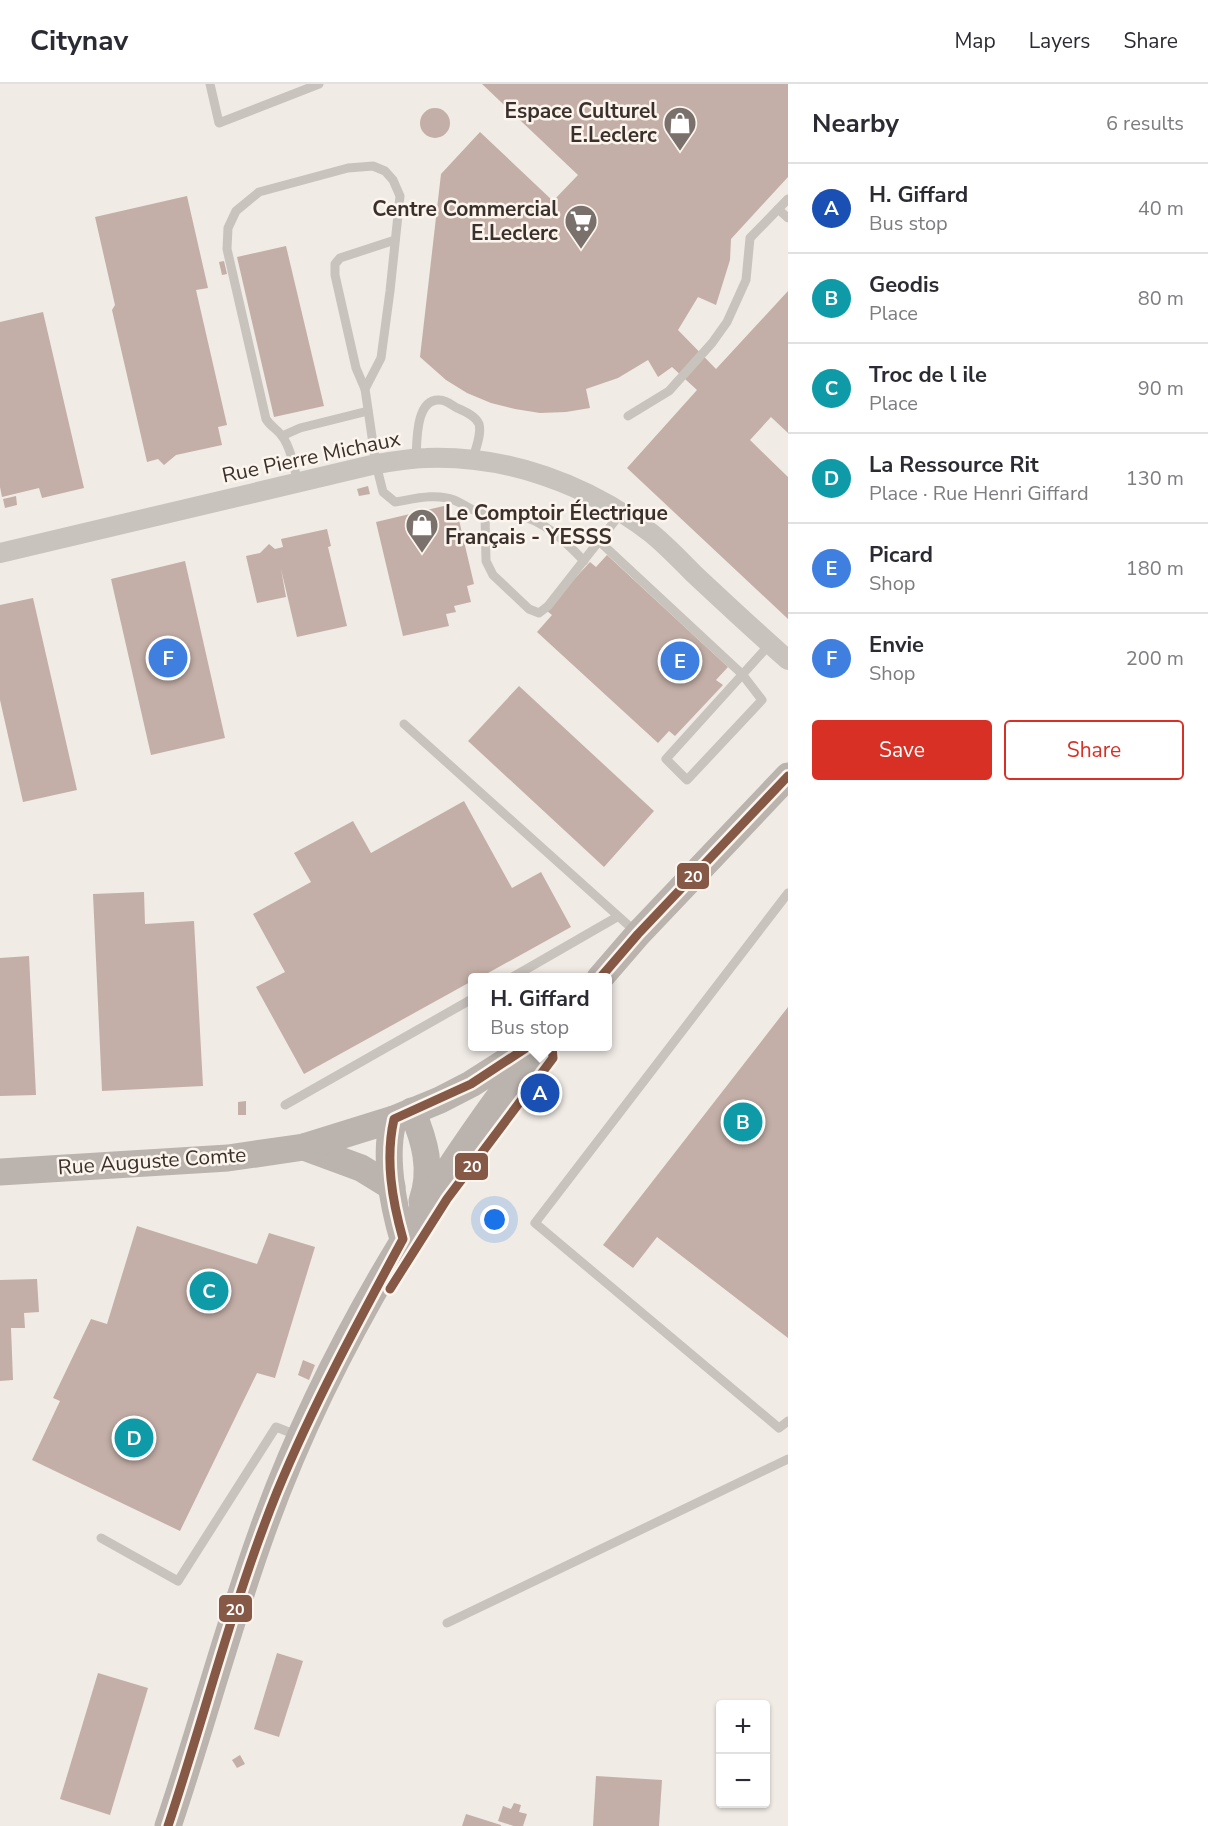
<!DOCTYPE html>
<html lang="en">
<head>
<meta charset="utf-8">
<style>
  :root { --surface:#fff; --page:#f7f7f7; --text:#2b2b33; --muted:#7c7c81; --line:#e1e1e2; --accent:#d93025 }
  body { margin:0; font-family:"Nunito Sans",sans-serif; background:var(--page); color:var(--text) }
  .controls { position:absolute; right:18px; bottom:18px; display:grid; overflow:hidden; border-radius:6px; box-shadow:0 2px 4px #0004 }
  .controls button { width:54px; height:54px; display:grid; place-items:center; padding:0; border:0; border-bottom:2px solid var(--line); background:var(--surface); color:var(--text); font:30px sans-serif }
  .you { position:absolute; left:495px; top:1136px; width:21px; height:21px; margin:-15px; border:4px solid #fff; border-radius:50%; background:#1a73e8; box-shadow:0 0 0 9px #1a73e833 }
  .badge { display:grid; place-items:center; width:39px; height:39px; border-radius:50%; background:var(--accent); color:#fff; font-size:20px; font-weight:700 }
  .pin { position:absolute; translate:-50% -50%; border:3px solid #fff; box-shadow:0 2px 6px #0006 }
  .popup { position:absolute; left:468px; top:889px; width:144px; height:78px; box-sizing:border-box; display:grid; place-content:center; border-radius:6px; background:var(--surface); filter:drop-shadow(0 2px 4px #0005); font-size:20px; white-space:nowrap; color:var(--muted) }
  .popup b { font-size:22px; color:var(--text) }
  .popup::after { content:''; position:absolute; left:50%; top:100%; margin-left:-12px; border:12px solid transparent; border-top-color:var(--surface) }
  .list { margin:0; padding:0; list-style:none }
  h2 { display:flex; justify-content:space-between; align-items:center; height:78px; margin:0; padding:0 24px; font-size:26px }
  h2 small { font-size:20px; font-weight:400; color:var(--muted) }
  .list li { display:grid; grid-template-columns:39px 1fr auto; gap:18px; align-items:center; box-sizing:border-box; height:90px; padding:0 24px; border-top:2px solid var(--line) }
  .list b { display:block; font-size:22px; white-space:nowrap }
  .list p { margin:0; font-size:20px; white-space:nowrap; color:var(--muted) }
  .list em { font-size:20px; font-style:normal; color:var(--muted) }
  .actions { display:flex; gap:12px; padding:18px 24px }
  .actions a { flex:1; padding:14px 0; border:2px solid var(--accent); border-radius:6px; text-align:center; font-size:21px; color:var(--accent) }
  .actions .main { background:var(--accent); color:#fff }
  .map { position:relative; flex:none; width:788px; height:1742px; overflow:hidden }
  header { display:flex; align-items:center; gap:36px; box-sizing:border-box; height:84px; padding:0 30px; background:var(--surface); border-bottom:2px solid var(--line) }
  header strong { font-size:28px }
  nav { display:flex; gap:33px; margin-inline-start:auto; font-size:21px }
  main { display:flex }
  aside { flex:1; background:var(--surface) }
  .map>svg:first-child { display:block }
</style>
</head>
<body>
<header>
<strong>Citynav</strong>
<nav><a>Map</a><a>Layers</a><a>Share</a></nav>
</header>
<main>
<div class="map">
<svg width="788" height="1742" viewBox="0 0 788 1742">
  <rect width="100%" height="100%" fill="#f0ebe5"/>
  <g fill="#c3afa7">
    <polygon points="482,0 788,0 788,93 731,155 730,176 716,221 698,213 678,246 716,285 788,207 788,349 771,333 750,356 788,393 788,535 627,384 697,306 672,283 658,293 648,276 618,294 586,305 590,324 566,328 540,329 515,325 491,319 467,309 446,296 420,273 441,90 480,48 553,117 578,91"/>
    <circle cx="435" cy="39" r="15"/>
    <polygon points="187,112 208,204 196,206 227,341 218,343 222,361 176,371 164,381 158,375 147,378 112,226 115,221 95,133"/>
    <polygon points="286,162 324,322 274,333 237,173"/>
    <polygon points="224,177 227,190 222,191 219,178"/>
    <polygon points="43,228 84,404 42,414 39,404 2,413 0,403 0,238"/>
    <polygon points="368,402 370,410 359,412 357,405"/>
    <polygon points="16,412 17,421 5,424 3,415"/>
    <polygon points="448,421 452,438 459,436 474,500 467,502 471,518 454,522 456,528 446,530 449,542 403,552 376,438"/>
    <polygon points="327,445 331,462 328,463 347,542 297,553 281,485 286,513 257,519 246,472 260,469 269,460 275,465 283,463 281,455"/>
    <polygon points="607,471 728,583 716,596 723,601 675,652 669,647 658,659 537,548 552,531 546,526 590,478 596,483"/>
    <polygon points="185,477 225,654 151,671 111,495"/>
    <polygon points="33,514 77,706 23,718 0,616 0,521"/>
    <polygon points="519,602 654,727 604,783 468,657"/>
    <polygon points="464,717 512,804 541,788 571,843 479,894 472,894 472,897 304,990 256,903 285,888 253,830 311,798 294,769 353,737 371,769"/>
    <polygon points="144,808 145,840 194,837 203,1002 102,1007 93,810"/>
    <polygon points="29,872 36,1011 0,1012 0,874"/>
    <polygon points="788,923 788,1254 657,1153 633,1184 603,1161"/>
    <polygon points="246,1017 246,1031 238,1031 238,1018"/>
    <polygon points="137,1142 257,1180 269,1149 315,1163 275,1294 257,1289 180,1447 32,1376 60,1317 53,1314 91,1235 107,1240"/>
    <polygon points="37,1195 39,1228 24,1229 25,1244 11,1244 13,1296 0,1297 0,1196"/>
    <polygon points="303,1276 315,1281 309,1296 298,1291"/>
    <polygon points="277,1569 303,1577 279,1653 254,1645"/>
    <polygon points="98,1589 148,1604 110,1731 60,1715"/>
    <polygon points="240,1671 245,1680 237,1684 232,1676"/>
    <polygon points="596,1692 662,1696 659,1742 593,1742"/>
    <polygon points="514,1719 521,1721 519,1728 527,1730 523,1742 514,1742 498,1737 503,1722 511,1725"/>
    <polygon points="466,1730 501,1741 501,1742 462,1742"/>
  </g>
  <g fill="none" stroke-linecap="round" stroke-linejoin="round">
    <g stroke="#c9c3be" stroke-width="9">
      <polyline points="210,0 219,39 319,0"/>
      <polyline points="778,125 788,134"/>
      <polyline points="365,305 356,284 335,191 335,180 340,174 395,156"/>
      <polyline points="628,332 669,307 712,259 727,238 746,196 750,154 788,115"/>
      <polyline points="282,352 300,344 368,327"/>
      <path d="M 416,375 C 417,359 415,314 440,316 C 446,316 452,321 457,324 C 464,327 476,332 479,340 C 482,350 475,367 472,377"/>
      <path d="M 298,399 C 294,384 291,364 282,352 C 277,345 271,343 266,335 L 227,165 L 228,144 L 236,127 L 259,108 L 348,84 L 373,82 L 385,87 L 393,96 L 400,112 L 390,207 L 381,274 L 365,305 L 376,380 L 383,408 L 395,418 C 414,415 436,409 454,416 C 464,420 474,428 484,430 C 492,432 506,429 516,431 C 543,435 566,458 584,477"/>
      <polyline points="485,430 486,477 493,491 529,525 539,529 548,522 621,429"/>
      <polyline points="600,458 742,590 762,616 687,696 666,675 770,560"/>
      <polyline points="404,640 637,849"/>
      <polyline points="788,809 535,1139 779,1344 788,1337"/>
      <polyline points="511,894 617,833"/>
      <polyline points="285,1021 472,915"/>
      <path d="M 414,1165 C 456,1098 505,1036 553,974 L 552,962"/>
      <polyline points="101,1454 178,1497 276,1343 299,1352"/>
      <polyline points="447,1539 788,1375"/>
    </g>
    <path stroke="#c9c3be" stroke-width="20" d="M 0,469 L 376,380 C 392,378 409,374 426,374 C 507,371 587,400 651,449 C 666,461 680,476 694,490 C 725,519 756,548 788,576"/>
    <g stroke="#bab3ae" stroke-width="27">
      <polyline points="600,894 638,850 788,692"/>
      <path d="M 412,1027 C 425,1057 433,1086 422,1117"/>
      <path d="M 394,1035 C 383,1069 393,1121 403,1155"/>
      <polyline points="304,1063 361,1084 392,1103"/>
      <polyline points="0,1088 228,1074 304,1063 394,1035 440,1016 471,1000 529,963"/>
      <path d="M 168,1742 C 201,1645 227,1545 262,1448 C 304,1330 367,1211 436,1105 C 468,1056 501,1007 539,962"/>
    </g>
    <g stroke="#fbf5ee" stroke-width="14">
      <g id="bus-1">
        <polyline points="600,894 638,850 788,692"/>
        <polyline points="390,1205 447,1115 553,974 552,962"/>
        <path d="M 168,1742 C 205,1631 233,1517 277,1408 C 313,1321 358,1238 403,1155 C 392,1116 385,1075 394,1035 L 471,1000 L 529,962"/>
      </g>
    </g>
    <use href="#bus-1" stroke="#855946" stroke-width="9"/>
  </g>
  <defs>
    <g id="shop-pin" transform="scale(1.725)"><path d="M0 17L-7.5 6A9.5 9.5 0 1 1 7.5 6Z" fill="#7a716c" stroke="#fbf5ee"/><path d="M-5-2.5h2.3a2.7 3.5 0 0 1 5.4 0H5L5.5 6h-11ZM-1.5-2.5h3a1.5 2.3 0 0 0-3 0Z" fill="#fff"/></g>
    <g id="supermarket-pin" transform="scale(1.725)"><path d="M0 17L-7.5 6A9.5 9.5 0 1 1 7.5 6Z" fill="#7a716c" stroke="#fbf5ee"/><path d="M-6-5.5h2.5l.6 2H6L4.5 2H-2.5L-4.4-4H-6ZM-1.5 3.2a1.3 1.3 0 1 0 .1 0ZM3 3.2a1.3 1.3 0 1 0 .1 0Z" fill="#fff"/></g>
  </defs>
  <g fill-rule="evenodd">
    <use href="#shop-pin" x="680" y="39"/>
    <use href="#supermarket-pin" x="581" y="137"/>
    <use href="#shop-pin" x="422" y="441"/>
  </g>
  <g text-anchor="middle" stroke-width="5" stroke-linejoin="round" paint-order="stroke">
    <g font-size="21" font-weight="bold" fill="#3b302b" stroke="#fbf5ee" text-anchor="end">
      <text x="657" y="34">Espace Culturel<tspan x="657" dy="24">E.Leclerc</tspan></text>
      <text x="558" y="132">Centre Commercial<tspan x="558" dy="24">E.Leclerc</tspan></text>
      <text x="445" y="436" text-anchor="start">Le Comptoir Électrique<tspan x="445" dy="24">Français - YESSS</tspan></text>
    </g>
    <g font-size="21" fill="#3b302b" stroke="#fbf5ee">
      <text transform="translate(311 373) rotate(-12)" y="7">Rue Pierre Michaux</text>
      <text transform="translate(152 1077) rotate(-4)" y="7">Rue Auguste Comte</text>
    </g>
  </g>
  <g stroke="#fbf5ee" stroke-width="2">
    <rect x="676" y="778" width="34" height="28" rx="6" fill="#855946"/>
    <rect x="454" y="1068" width="35" height="29" rx="6" fill="#855946"/>
    <rect x="218" y="1510" width="35" height="29" rx="6" fill="#855946"/>
  </g>
  <g font-size="16" text-anchor="middle" font-weight="bold" fill="#fff">
    <text x="693" y="798">20</text>
    <text x="472" y="1088">20</text>
    <text x="235" y="1531">20</text>
  </g>
</svg>
<div class="controls">
<button>+</button>
<button>−</button>
</div>
<div class="you"></div>
<div class="pin badge" style="left:540px;top:1009px;background:#1a4fb4">A</div>
<div class="popup"><b>H. Giffard</b>Bus stop</div>
<div class="pin badge" style="left:743px;top:1038px;background:#0f9aa8">B</div>
<div class="pin badge" style="left:209px;top:1207px;background:#0f9aa8">C</div>
<div class="pin badge" style="left:134px;top:1354px;background:#0f9aa8">D</div>
<div class="pin badge" style="left:680px;top:577px;background:#3f7fe0">E</div>
<div class="pin badge" style="left:168px;top:574px;background:#3f7fe0">F</div>
</div>
<aside>
<h2>Nearby<small>6 results</small></h2>
<ul class="list">
<li><span class="badge" style="background:#1a4fb4">A</span><div><b>H. Giffard</b><p>Bus stop</p></div><em>40 m</em></li>
<li><span class="badge" style="background:#0f9aa8">B</span><div><b>Geodis</b><p>Place</p></div><em>80 m</em></li>
<li><span class="badge" style="background:#0f9aa8">C</span><div><b>Troc de l ile</b><p>Place</p></div><em>90 m</em></li>
<li><span class="badge" style="background:#0f9aa8">D</span><div><b>La Ressource Rit</b><p>Place · Rue Henri Giffard</p></div><em>130 m</em></li>
<li><span class="badge" style="background:#3f7fe0">E</span><div><b>Picard</b><p>Shop</p></div><em>180 m</em></li>
<li><span class="badge" style="background:#3f7fe0">F</span><div><b>Envie</b><p>Shop</p></div><em>200 m</em></li>
</ul>
<div class="actions"><a class="main">Save</a><a>Share</a></div>
</aside>
</main>
</body>
</html>
